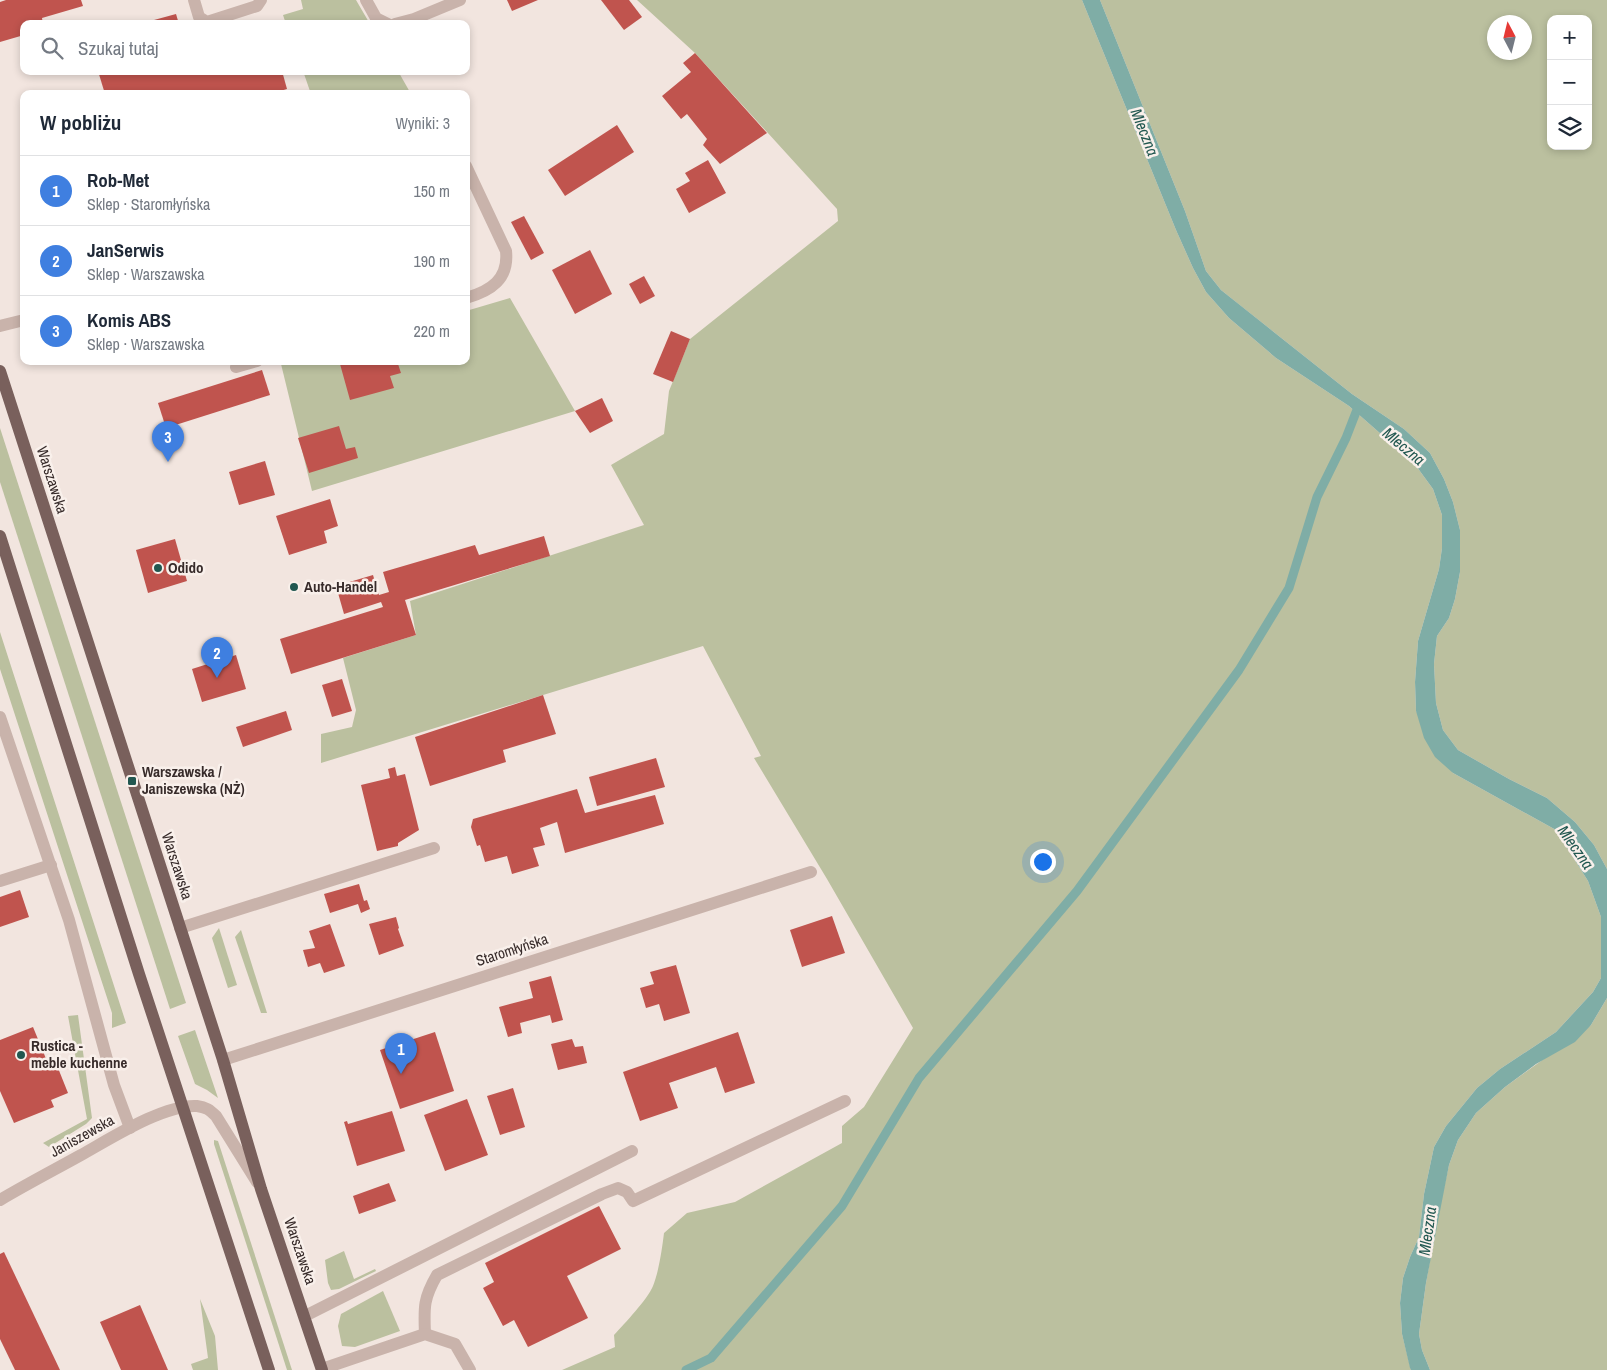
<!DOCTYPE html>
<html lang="pl">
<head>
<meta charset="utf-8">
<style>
  :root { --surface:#fff; --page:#f2f2f3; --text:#1f2937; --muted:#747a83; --line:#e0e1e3; --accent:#215750 }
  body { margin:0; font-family:"Archivo Narrow",sans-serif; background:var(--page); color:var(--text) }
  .controls { position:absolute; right:15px; top:15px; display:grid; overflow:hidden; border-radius:10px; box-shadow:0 2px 8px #0003 }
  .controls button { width:45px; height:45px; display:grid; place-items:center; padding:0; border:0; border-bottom:1px solid var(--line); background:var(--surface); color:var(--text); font:25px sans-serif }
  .compass { position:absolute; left:1487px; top:15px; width:45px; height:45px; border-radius:50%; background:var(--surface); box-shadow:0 2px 8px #0003; rotate:353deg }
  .you { position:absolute; left:1042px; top:861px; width:18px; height:18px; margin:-12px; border:4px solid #fff; border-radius:50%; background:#1a73e8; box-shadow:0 0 0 8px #1a73e833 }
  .badge { display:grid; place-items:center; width:32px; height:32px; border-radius:50%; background:var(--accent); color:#fff; font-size:16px; font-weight:700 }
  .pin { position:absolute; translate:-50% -41px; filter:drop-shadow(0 1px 2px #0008) }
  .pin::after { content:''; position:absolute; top:26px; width:18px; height:15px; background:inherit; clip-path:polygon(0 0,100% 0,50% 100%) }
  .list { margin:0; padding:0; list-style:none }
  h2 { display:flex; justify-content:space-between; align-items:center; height:65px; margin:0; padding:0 20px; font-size:21px }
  h2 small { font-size:16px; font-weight:400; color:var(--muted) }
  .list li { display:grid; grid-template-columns:32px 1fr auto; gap:15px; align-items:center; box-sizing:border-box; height:70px; padding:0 20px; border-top:1px solid var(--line) }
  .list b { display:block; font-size:19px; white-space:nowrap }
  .list p { margin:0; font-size:16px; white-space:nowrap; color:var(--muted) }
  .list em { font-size:16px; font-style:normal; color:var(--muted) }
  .icon { flex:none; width:28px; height:28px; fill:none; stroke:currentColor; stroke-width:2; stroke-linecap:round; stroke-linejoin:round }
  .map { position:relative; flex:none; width:1607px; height:1370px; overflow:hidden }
  .search { position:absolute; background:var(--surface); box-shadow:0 2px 8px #0003; left:20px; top:20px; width:450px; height:55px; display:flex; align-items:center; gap:12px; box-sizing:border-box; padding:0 18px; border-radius:10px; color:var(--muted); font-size:19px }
  .panel { position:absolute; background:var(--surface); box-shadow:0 2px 8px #0003; left:20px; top:90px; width:450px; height:275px; border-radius:10px }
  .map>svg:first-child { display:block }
</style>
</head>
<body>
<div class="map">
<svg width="1607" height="1370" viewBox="0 0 1607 1370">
  <rect width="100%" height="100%" fill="#f2e5df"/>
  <g fill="#bbc09f" fill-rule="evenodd">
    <polygon points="301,0 356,0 370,24 286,24 283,15 303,9"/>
    <path d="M 637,0 L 1082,0 L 1176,230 L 1193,268 L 1206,292 L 1229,318 L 1276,358 L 1349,406 L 1414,463 L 1433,489 L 1442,515 L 1442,548 L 1439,569 L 1418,641 L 1415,682 L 1416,711 L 1453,773 L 1556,830 L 1588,881 L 1601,917 L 1601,978 L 1593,992 L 1556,1032 L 1500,1069 L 1477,1088 L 1446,1126 L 1434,1147 L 1424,1194 L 1419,1237 L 1410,1257 L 1403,1278 L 1400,1303 L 1402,1334 L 1411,1370 L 562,1370 L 615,1347 L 614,1335 C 625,1323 647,1300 653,1286 C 659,1271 662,1249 664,1233 L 687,1213 L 735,1202 L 842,1143 L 842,1126 L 864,1107 L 913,1028 L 827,879 L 754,758 L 761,756 L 703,646 L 321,763 L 321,734 L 352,727 L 356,710 L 343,658 L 416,635 L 410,601 L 644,525 L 611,465 L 664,434 L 669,391 L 690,339 L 838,221 L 837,209 L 695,53 Z"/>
    <path d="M 1100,0 L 1607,0 L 1607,869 L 1594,845 L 1575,822 L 1547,798 L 1509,779 L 1458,750 L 1443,730 L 1436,703 L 1434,664 L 1437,636 L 1449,618 L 1455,599 L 1460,572 L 1460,530 L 1453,502 L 1444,479 L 1430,453 L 1404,429 L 1352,394 L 1241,306 L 1221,290 L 1206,271 L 1185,211 ZM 1551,19 L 1588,19 L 1588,146 L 1551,146 ZM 1494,22 L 1524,22 L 1524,52 L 1494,52 Z"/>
    <polygon points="303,71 398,71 411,94 311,94"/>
    <polygon points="510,298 575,411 312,491 281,364 291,361 466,361 466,311"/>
    <polygon points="0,428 186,1003 170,1009 0,482"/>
    <polygon points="0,632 126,1023 112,1028 112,1013 0,669"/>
    <polygon points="219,928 237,985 228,988 212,938"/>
    <polygon points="241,930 267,1013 261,1013 235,937"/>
    <polygon points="1607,998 1607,1370 1430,1370 1422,1350 1419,1334 1426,1283 1439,1210 1449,1165 1458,1140 1476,1113 1505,1087 1591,1025"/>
    <polygon points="78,1015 92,1118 86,1124 49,1147 43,1143 87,1119 68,1016"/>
    <polygon points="195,1030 218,1098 207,1090 195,1084 178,1036"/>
    <polygon points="214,1140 218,1141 292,1370 287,1370 214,1144"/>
    <polygon points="344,1251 354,1279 375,1269 376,1271 339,1289 331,1290 328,1283 325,1260"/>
    <polygon points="383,1291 400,1331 355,1347 342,1346 338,1326 341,1314"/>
    <polygon points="200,1299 215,1336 218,1370 193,1370 191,1364 208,1358"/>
  </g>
  <polygon fill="#7fada6" points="1082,0 1100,0 1185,211 1206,271 1221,290 1352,394 1404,429 1430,453 1444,479 1453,502 1460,530 1460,572 1455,599 1449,618 1437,636 1434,664 1436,703 1443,730 1458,750 1509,779 1547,798 1575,822 1594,845 1607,869 1607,998 1591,1025 1575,1042 1536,1064 1505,1087 1476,1113 1458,1140 1449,1165 1426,1283 1419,1334 1422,1350 1430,1370 1411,1370 1410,1368 1402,1334 1400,1303 1403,1278 1410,1257 1419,1237 1424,1194 1434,1147 1446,1126 1477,1088 1500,1069 1556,1032 1593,992 1601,978 1601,917 1588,881 1556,830 1453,773 1435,757 1424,738 1416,711 1415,682 1418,641 1439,569 1442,548 1442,515 1433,489 1414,463 1349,406 1276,358 1229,318 1206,292 1193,268 1176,230"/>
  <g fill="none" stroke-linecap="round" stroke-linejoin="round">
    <polyline stroke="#7fada6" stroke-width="9" points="686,1370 711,1358 842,1206 919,1078 1077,891 1239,670 1289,588 1317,497 1346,438 1358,407"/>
  </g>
  <g fill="#c0544e">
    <polygon points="6,0 81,0 83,6 42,18 43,24 24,24 24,35 0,42 0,2"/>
    <polygon points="507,0 538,0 512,11"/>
    <polygon points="601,0 629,0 642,17 624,30"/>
    <polygon points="176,14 179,24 143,24 143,23"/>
    <polygon points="695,53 767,133 720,164 703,145 707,139 687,114 681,119 662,96 691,72 683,63"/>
    <polygon points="98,71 282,71 287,89 270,94 105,94"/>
    <polygon points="617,125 634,152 565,196 548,170"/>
    <polygon points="708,160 726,193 689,213 676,189 690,181 685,173"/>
    <polygon points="524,216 544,253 531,260 511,222"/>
    <polygon points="590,250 612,294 575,314 552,270"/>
    <polygon points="644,276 655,296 640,304 629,284"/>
    <polygon points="671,331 690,339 673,382 653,374"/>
    <polygon points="349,361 386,361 386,363 397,361 401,373 390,376 394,388 350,400 340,364"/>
    <polygon points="262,370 270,395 166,428 158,403"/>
    <polygon points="602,398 613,421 590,433 575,411"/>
    <polygon points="339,426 346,449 355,447 358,458 309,473 298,438"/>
    <polygon points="265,461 275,495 239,505 229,472"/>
    <polygon points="330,499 338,526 324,531 327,543 289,555 276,516"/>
    <polygon points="544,536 550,556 405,600 416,635 291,674 280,639 383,607 381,602 344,614 336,586 373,575 379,595 389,592 383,572 475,545 479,555"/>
    <polygon points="175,539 187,581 148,593 136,550"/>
    <polygon points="236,655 246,689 202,702 192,669"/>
    <polygon points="342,679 352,711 332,717 322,685"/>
    <polygon points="543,695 556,734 503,750 506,762 430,786 415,737"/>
    <polygon points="286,711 292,730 243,747 236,727"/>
    <polygon points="656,758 665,787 597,806 589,777"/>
    <polygon points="395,767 397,776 405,774 419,830 398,843 398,846 377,851 361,785 390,778 388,769"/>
    <polygon points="577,789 585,813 655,795 664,824 565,853 557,822 540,828 545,845 533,848 539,866 512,874 507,856 485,862 480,845 477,846 471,827 473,819"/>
    <polygon points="359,884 364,901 367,900 370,909 361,913 358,904 330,913 324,894"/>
    <polygon points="20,890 29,917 0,927 0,897"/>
    <polygon points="832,916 845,953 802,967 790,930"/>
    <polygon points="396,917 399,928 398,929 404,946 379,955 369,924"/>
    <polygon points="330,924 345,966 324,973 320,963 308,967 303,950 315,948 309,931"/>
    <polygon points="676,965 690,1013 664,1021 659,1004 646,1008 640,988 654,984 650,972"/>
    <polygon points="551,976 563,1020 552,1023 550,1015 520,1023 522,1033 508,1037 499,1007 533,998 529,982"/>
    <polygon points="33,1027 49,1066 56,1063 68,1093 51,1100 54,1107 14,1123 0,1091 0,1040"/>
    <polygon points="435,1032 454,1091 400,1109 380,1050"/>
    <polygon points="738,1032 755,1083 725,1093 716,1067 669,1083 678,1108 640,1121 623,1072"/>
    <polygon points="572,1039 575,1047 583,1046 587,1063 558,1070 551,1044"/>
    <polygon points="513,1088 525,1127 500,1135 487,1096"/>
    <polygon points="467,1099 488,1155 445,1171 424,1115"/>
    <polygon points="392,1111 405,1151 357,1166 344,1122 347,1121 348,1124"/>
    <polygon points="389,1183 396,1201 359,1214 353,1196"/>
    <polygon points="599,1206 621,1249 567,1276 588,1318 528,1347 514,1320 503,1326 483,1288 494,1282 485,1263"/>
    <polygon points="4,1252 60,1370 15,1370 0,1339 0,1254"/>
    <polygon points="140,1305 168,1370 121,1370 100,1322"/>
  </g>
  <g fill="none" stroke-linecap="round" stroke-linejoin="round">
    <g stroke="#c9b3ab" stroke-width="12">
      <polyline points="194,0 199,17 207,22 257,6 261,0"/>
      <polyline points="366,0 376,18 388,24"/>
      <polyline points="395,24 414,19 460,0"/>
      <path d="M 466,166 L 506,251 C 509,279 491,291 466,298"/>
      <polyline points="0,326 24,320"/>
      <polyline points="236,367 257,361"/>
      <polyline points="0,717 69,920 114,1085 130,1128"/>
      <polyline points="0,881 51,865"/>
      <polyline points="180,928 434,848"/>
      <polyline points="223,1060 811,872"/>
      <path d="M 0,1200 C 27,1184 54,1170 81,1155 C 110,1139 164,1104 197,1106 C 206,1107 210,1110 216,1116 L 257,1182"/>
      <polyline points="305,1316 632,1151"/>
      <path d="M 425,1334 C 424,1308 423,1299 437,1275 L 602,1194 L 618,1188 L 627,1192 L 633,1201 L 845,1101"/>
      <polyline points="322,1369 425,1334 455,1344 470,1370"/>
    </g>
    <g stroke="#79605c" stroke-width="12">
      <polyline points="0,371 223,1060 261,1189 322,1370"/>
      <polyline points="0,536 139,974 269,1370"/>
    </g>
  </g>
  <g fill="#215750" stroke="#f9f0eb" stroke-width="2">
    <circle cx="158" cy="568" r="5"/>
    <circle cx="294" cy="587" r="5"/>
    <rect x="127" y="776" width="10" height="10" rx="2.5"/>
    <circle cx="21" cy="1055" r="5"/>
  </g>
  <g text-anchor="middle" stroke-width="5" stroke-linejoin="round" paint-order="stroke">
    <g font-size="15" fill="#372b2a" stroke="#f9f0eb">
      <text transform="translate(52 480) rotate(72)" y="5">Warszawska</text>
      <text transform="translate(177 866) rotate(72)" y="5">Warszawska</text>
      <text transform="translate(512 950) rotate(-18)" y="5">Staromłyńska</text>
      <text transform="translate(82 1136) rotate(-29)" y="5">Janiszewska</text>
      <text transform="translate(300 1251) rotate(71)" y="5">Warszawska</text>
    </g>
    <g font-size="15" font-weight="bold" fill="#372b2a" stroke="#f9f0eb" text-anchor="start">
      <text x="168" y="573">Odido</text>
      <text x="304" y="592">Auto-Handel</text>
      <text x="142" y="777">Warszawska /<tspan x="142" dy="17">Janiszewska (NŻ)</tspan></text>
      <text x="31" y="1051">Rustica -<tspan x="31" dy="17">meble kuchenne</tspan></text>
    </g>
    <g font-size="16" font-style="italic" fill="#215750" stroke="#f9f0eb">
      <text transform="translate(1145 132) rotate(68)" y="6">Mleczna</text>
      <text transform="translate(1404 446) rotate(40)" y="6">Mleczna</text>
      <text transform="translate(1576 847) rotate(55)" y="6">Mleczna</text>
      <text transform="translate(1427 1231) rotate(-82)" y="6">Mleczna</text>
    </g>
  </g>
</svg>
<div class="controls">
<button>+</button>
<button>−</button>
<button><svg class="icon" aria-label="layers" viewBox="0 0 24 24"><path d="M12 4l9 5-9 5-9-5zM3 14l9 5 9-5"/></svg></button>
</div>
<svg class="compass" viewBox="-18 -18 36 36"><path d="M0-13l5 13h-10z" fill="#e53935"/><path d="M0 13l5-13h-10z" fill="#747a83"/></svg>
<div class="you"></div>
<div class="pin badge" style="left:401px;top:1074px;background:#3f7fe0">1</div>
<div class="pin badge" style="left:217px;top:678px;background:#3f7fe0">2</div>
<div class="pin badge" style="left:168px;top:462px;background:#3f7fe0">3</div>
<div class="search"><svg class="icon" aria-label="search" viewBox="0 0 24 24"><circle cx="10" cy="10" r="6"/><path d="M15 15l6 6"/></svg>Szukaj tutaj</div>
<section class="panel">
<h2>W pobliżu<small>Wyniki: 3</small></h2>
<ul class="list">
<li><span class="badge" style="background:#3f7fe0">1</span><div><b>Rob-Met</b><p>Sklep · Staromłyńska</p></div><em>150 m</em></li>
<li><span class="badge" style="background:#3f7fe0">2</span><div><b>JanSerwis</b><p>Sklep · Warszawska</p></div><em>190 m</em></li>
<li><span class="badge" style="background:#3f7fe0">3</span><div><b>Komis ABS</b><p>Sklep · Warszawska</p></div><em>220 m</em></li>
</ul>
</section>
</div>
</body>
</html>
